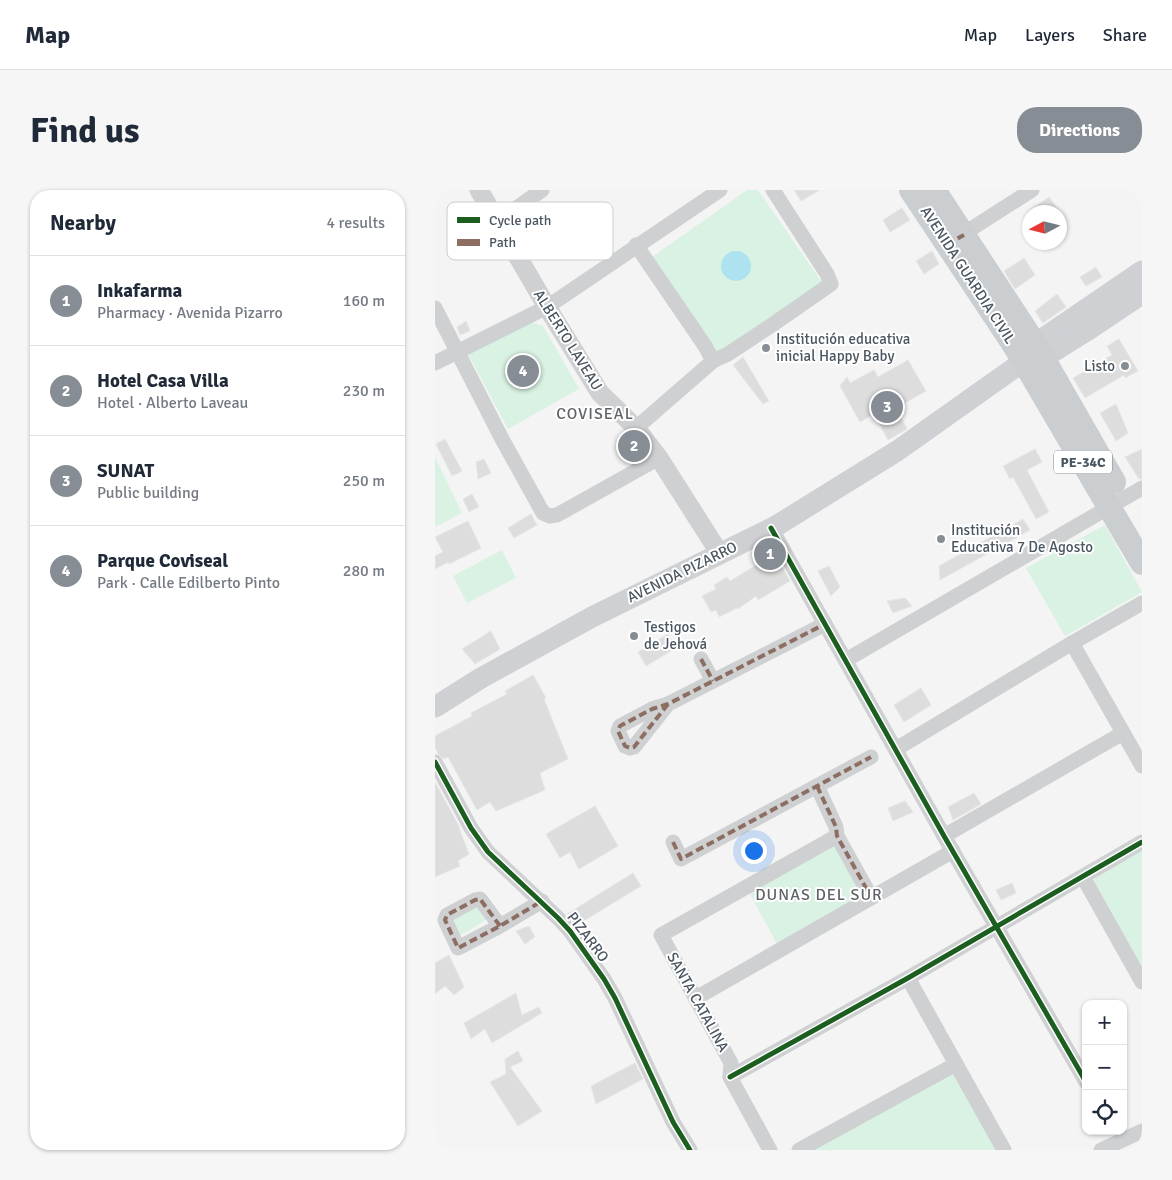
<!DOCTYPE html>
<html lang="en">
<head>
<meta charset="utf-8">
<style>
  :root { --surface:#fff; --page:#f6f6f7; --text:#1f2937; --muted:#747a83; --line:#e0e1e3; --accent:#868d94 }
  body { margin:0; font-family:Signika,sans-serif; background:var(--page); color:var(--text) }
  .controls { position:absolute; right:15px; bottom:15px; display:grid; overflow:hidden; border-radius:10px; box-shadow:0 1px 4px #0004 }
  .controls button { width:45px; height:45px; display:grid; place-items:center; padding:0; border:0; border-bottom:1px solid var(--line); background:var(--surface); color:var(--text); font:25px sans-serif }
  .compass { position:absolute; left:587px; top:15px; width:45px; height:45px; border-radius:50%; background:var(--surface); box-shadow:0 1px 4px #0004; rotate:263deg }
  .you { position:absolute; left:318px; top:660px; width:18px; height:18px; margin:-12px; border:4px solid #fff; border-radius:50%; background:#1a73e8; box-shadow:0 0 0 8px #1a73e833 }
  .badge { display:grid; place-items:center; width:32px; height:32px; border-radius:50%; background:var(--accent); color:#fff; font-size:16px; font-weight:700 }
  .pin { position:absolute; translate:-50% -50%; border:2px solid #fff; box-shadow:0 1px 5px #0006 }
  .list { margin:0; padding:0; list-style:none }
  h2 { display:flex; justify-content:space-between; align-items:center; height:65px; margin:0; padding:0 20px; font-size:21px }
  h2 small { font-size:16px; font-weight:400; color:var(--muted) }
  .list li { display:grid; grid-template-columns:32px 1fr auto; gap:15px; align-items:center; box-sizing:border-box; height:90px; padding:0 20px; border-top:1px solid var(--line) }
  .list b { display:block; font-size:19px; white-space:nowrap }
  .list p { margin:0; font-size:16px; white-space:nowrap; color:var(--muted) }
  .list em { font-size:16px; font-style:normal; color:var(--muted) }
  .icon { flex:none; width:28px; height:28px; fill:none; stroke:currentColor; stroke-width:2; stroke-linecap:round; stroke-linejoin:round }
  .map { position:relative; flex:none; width:707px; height:960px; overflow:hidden; border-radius:20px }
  header { display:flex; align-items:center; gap:30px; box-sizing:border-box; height:70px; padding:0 25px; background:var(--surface); border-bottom:1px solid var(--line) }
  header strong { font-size:24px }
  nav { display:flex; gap:28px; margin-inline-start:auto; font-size:18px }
  .intro { display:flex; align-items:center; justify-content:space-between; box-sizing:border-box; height:120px; padding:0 30px }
  h1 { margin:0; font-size:35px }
  .button { padding:12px 22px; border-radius:20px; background:var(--accent); color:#fff; font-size:18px; font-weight:700 }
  main { display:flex; gap:30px; padding:0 30px }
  aside { flex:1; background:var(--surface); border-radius:20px; box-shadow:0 1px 4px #0004 }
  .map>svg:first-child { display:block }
</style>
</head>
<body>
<header>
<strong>Map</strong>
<nav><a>Map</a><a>Layers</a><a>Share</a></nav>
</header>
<div class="intro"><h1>Find us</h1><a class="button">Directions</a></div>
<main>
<aside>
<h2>Nearby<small>4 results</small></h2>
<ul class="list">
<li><span class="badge">1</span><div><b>Inkafarma</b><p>Pharmacy · Avenida Pizarro</p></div><em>160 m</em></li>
<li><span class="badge">2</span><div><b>Hotel Casa Villa</b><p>Hotel · Alberto Laveau</p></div><em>230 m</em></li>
<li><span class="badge">3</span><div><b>SUNAT</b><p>Public building</p></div><em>250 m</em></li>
<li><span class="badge">4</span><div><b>Parque Coviseal</b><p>Park · Calle Edilberto Pinto</p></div><em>280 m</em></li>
</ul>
</aside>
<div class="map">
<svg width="707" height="960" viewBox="0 0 707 960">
  <rect width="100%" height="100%" fill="#f4f4f4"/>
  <g fill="#d9f2e3">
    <polygon points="312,0 323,0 388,94 280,165 217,67"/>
    <polygon points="95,132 108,136 144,199 73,239 32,162"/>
    <polygon points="0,267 27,323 0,337"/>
    <polygon points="670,335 707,402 630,446 591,378"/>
    <polygon points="67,360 81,388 32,413 18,386"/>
    <polygon points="399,654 427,705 342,754 315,704"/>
    <polygon points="707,660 707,777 659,691 661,686"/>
    <polygon points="41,715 54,728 23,747 15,727"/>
    <polygon points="520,884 563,960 379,960 514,885"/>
  </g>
  <circle fill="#aee2f0" cx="301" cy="76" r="15"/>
  <g fill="#ddddde" stroke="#e5e6e7">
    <polygon points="359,0 385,0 366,11"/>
    <polygon points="614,7 625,22 592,22"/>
    <polygon points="467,18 475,30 455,42 448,30"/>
    <polygon points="497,61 504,74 489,84 481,71"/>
    <polygon points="589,68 600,85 580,99 569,81"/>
    <polygon points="661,77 667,87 651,96 645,87"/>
    <polygon points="622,104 631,117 608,133 600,121"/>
    <polygon points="31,131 35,141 25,145 22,137"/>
    <polygon points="684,149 703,181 690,188 689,185 650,208 638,188 677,165 672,156"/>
    <polygon points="308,167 334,211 328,214 298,175"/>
    <polygon points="473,170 491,201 461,218 472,239 453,250 439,224 425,232 405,196 412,187 415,193 439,180 443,187"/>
    <polygon points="681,214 693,243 681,251 665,223"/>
    <polygon points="10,249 27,281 17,286 1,254"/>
    <polygon points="600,259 607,272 592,280 614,322 601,329 578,287 575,289 568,276"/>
    <polygon points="707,259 707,289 704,289 690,267"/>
    <polygon points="49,269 56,283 43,289 41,272"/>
    <polygon points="37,304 44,317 34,322 28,309"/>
    <polygon points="96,324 102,335 79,348 73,338"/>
    <polygon points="588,329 595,340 505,390 504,376"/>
    <polygon points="33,331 46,358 14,374 13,372 0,379 0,366 8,362 0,347"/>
    <polygon points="340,364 355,391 323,410 321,406 303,419 302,418 284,427 281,420 276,422 267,406 281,399 279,395 292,387 295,391"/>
    <polygon points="394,376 405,397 396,406 383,381"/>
    <polygon points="470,408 477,416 458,423 452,411"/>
    <polygon points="56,441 65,459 40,474 27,459"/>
    <polygon points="233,444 241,458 211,476 203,462"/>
    <polygon points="98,485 111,508 109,509 133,569 105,583 110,600 61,621 55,612 42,620 13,567 9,569 3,564 0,557 0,546 37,526 36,523 72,504 70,501"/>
    <polygon points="486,498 496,515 469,532 459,515"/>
    <polygon points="0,592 25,638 24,638 34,664 23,671 25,676 0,687"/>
    <polygon points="539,603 546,614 518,630 513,617"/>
    <polygon points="470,611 478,622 458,631 453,618"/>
    <polygon points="160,616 183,656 144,679 135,662 125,668 111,644"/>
    <polygon points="198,683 206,696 142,735 132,724"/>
    <polygon points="577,693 581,703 566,710 561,700"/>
    <polygon points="94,736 100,747 90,754 81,741"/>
    <polygon points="14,765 29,797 19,805 10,796 0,804 0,773"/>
    <polygon points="81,803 87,825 104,817 107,823 57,853 50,839 36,849 29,833"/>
    <polygon points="83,861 88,871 75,877 107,921 83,936 55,892 71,884 70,869"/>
    <polygon points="200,873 208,889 161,914 156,896"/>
  </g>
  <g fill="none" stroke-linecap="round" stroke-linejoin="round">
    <g stroke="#ced0d2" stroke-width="15">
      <polyline points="63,31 107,0"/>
      <polyline points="522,48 597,0"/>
      <polyline points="201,55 270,156 278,171"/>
      <polyline points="0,118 67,249 108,323 115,326 122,325 224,268"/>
      <polyline points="0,173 112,117 285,0"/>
      <polyline points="201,238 278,171 293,164 337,135 396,94 392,84 338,0"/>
      <polyline points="336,338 509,646 651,892"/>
      <polyline points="637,453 707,576"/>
      <polyline points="266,469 278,491"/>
      <polyline points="411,470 707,298"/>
      <polyline points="233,514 199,557 195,558 190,556 183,541 185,536 217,519 233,514 390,434"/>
      <polyline points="461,559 637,453 707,413"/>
      <polyline points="0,572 36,638 53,662 123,728 135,741 169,789 180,808 238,932 255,960"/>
      <polyline points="382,596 401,637 402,646 436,707"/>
      <polyline points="509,646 688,543"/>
      <polyline points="238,652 246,669 436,567"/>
      <polyline points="648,687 707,792"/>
      <polyline points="65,736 45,709 40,710 12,725 10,730 23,758 65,736 107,711"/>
      <polyline points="473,788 569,960"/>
      <polyline points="261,808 518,661"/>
      <polyline points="295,887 473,788 707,652"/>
      <polyline points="335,960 295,887 296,873 226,745 402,646"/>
      <polyline points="364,960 521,874"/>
      <polyline points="666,960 707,941"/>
    </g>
    <polyline stroke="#ced0d2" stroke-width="19" points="44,0 112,117 165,203 201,238 224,268 285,364"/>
    <g stroke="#ced0d4" stroke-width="21">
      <polyline points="592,167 600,154 707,81"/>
      <polyline points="0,517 46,488 157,427 341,336 462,261 589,171 608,168 656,138 707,104"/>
    </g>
    <g stroke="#caced1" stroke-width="24">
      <polyline points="476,0 579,155 707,373"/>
      <polyline points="499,0 600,154 679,292"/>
    </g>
    <g stroke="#8d6e63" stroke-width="4" stroke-dasharray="8 4" stroke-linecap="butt">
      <polyline points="512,54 529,45"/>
      <polyline points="266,469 278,491"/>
      <polyline points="233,514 199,557 195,558 190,556 183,541 185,536 217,519 233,514 390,434"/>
      <polyline points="382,596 401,637 402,646 436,707"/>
      <polyline points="238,652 246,669 436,567"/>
      <polyline points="65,736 45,709 40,710 12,725 10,730 23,758 65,736 107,711"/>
    </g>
    <g stroke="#fff" stroke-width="8">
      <g id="cycleway">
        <polyline points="336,338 509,646 651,892"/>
        <polyline points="0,572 36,638 53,662 123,728 135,741 169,789 180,808 238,932 255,960"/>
        <polyline points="295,887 473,788 707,652"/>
      </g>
    </g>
    <use href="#cycleway" stroke="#1b5e20" stroke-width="5"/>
  </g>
  <g fill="#868d94" stroke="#fff" stroke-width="2">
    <circle cx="331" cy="158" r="5"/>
    <circle cx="690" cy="176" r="5"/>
    <circle cx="506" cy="349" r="5"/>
    <circle cx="199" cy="446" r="5"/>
  </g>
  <g text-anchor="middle" stroke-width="4" stroke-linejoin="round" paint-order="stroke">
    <rect fill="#fff" stroke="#808990" stroke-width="1" x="619" y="260.5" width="58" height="23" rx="4"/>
    <g font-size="14" font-weight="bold" fill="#4a5661">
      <text x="648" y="277">PE-34C</text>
    </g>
    <g font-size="15" fill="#4a5661" stroke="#fff">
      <text transform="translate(533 85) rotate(57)" y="5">AVENIDA GUARDIA CIVIL</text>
      <text transform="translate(133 150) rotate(58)" y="5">ALBERTO LAVEAU</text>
      <text transform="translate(247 382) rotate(-26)" y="5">AVENIDA PIZARRO</text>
      <text transform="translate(153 747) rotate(53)" y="5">PIZARRO</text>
      <text transform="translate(263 812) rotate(61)" y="5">SANTA CATALINA</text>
    </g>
    <g font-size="15" fill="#4a5661" stroke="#fff" text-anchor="start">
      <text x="341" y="154">Institución educativa<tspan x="341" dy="17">inicial Happy Baby</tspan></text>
      <text x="680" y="181" text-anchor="end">Listo</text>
      <text x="516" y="345">Institución<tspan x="516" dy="17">Educativa 7 De Agosto</tspan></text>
      <text x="209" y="442">Testigos<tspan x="209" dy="17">de Jehová</tspan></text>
    </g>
    <g font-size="16" letter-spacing="1" fill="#5f6368" stroke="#fff">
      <text x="160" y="229">COVISEAL</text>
      <text x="384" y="710">DUNAS DEL SUR</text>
    </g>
  </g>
  <rect x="12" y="12" width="166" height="58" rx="8" fill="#fff" stroke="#c9ccd0" stroke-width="1"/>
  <rect x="22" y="27" width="23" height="6" fill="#1b5e20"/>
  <rect x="22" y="49" width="23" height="7" fill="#8d6e63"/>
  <g font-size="14" fill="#4a5661">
    <text x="54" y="35">Cycle path</text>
    <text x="54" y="57">Path</text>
  </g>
</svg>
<div class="controls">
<button>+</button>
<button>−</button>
<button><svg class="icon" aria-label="locate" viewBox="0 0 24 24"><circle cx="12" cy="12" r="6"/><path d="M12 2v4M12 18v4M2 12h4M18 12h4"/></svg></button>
</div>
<svg class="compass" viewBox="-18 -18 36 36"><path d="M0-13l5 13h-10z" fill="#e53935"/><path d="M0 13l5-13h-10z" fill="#747a83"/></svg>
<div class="you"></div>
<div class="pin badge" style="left:335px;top:364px">1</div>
<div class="pin badge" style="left:199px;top:256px">2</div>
<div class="pin badge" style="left:452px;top:217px">3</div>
<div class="pin badge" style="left:88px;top:181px">4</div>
</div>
</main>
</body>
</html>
